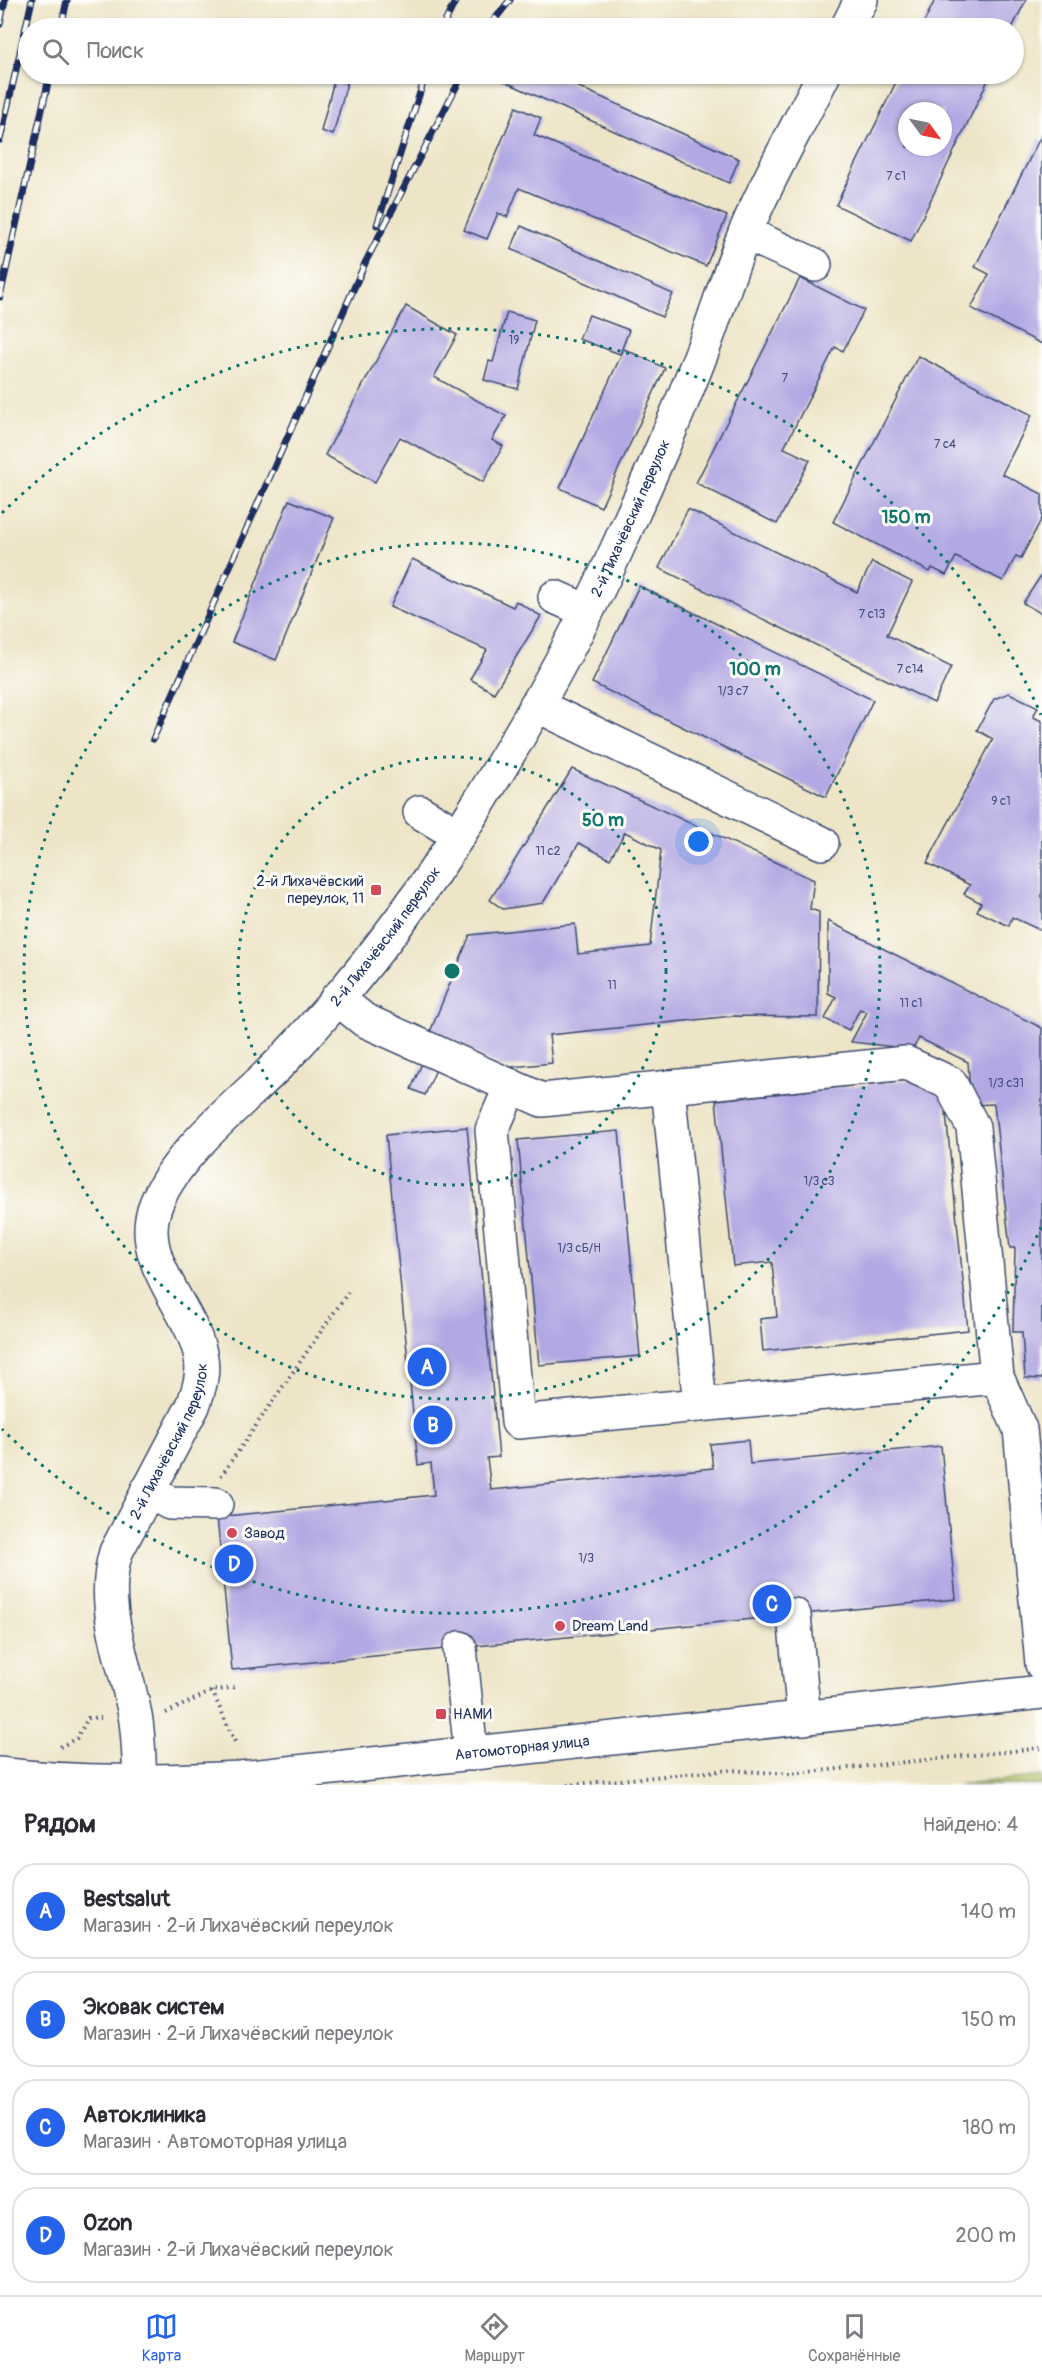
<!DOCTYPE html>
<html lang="ru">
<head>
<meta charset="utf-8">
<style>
  :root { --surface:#fff; --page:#f2f2f3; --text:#2b2b33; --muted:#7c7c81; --line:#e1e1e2; --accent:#2563eb }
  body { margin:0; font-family:Pangolin,sans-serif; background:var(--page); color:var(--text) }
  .compass { position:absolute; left:898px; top:102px; width:54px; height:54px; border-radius:50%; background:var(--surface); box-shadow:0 2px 4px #0004; rotate:123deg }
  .you { position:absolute; left:699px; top:842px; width:21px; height:21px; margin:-15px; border:4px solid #fff; border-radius:50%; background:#1a73e8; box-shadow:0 0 0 9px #1a73e833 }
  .badge { display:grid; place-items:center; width:39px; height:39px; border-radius:50%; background:var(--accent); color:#fff; font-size:20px; font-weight:700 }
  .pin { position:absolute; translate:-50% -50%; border:3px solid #fff; box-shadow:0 2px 6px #0006 }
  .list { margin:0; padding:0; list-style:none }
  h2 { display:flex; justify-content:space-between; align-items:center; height:78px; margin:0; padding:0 24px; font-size:26px }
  h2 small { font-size:20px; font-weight:400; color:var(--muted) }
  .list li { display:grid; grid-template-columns:39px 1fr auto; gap:18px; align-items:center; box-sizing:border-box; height:96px; margin:0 12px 12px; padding:0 12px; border:2px solid var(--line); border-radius:24px }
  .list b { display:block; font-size:22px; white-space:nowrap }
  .list p { margin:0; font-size:20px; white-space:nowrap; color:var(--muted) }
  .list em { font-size:20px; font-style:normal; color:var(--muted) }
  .icon { flex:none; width:33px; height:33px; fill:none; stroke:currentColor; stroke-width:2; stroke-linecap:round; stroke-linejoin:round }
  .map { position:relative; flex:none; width:1042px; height:1785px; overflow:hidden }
  .search { position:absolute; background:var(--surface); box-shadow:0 2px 4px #0004; left:18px; right:18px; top:18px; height:66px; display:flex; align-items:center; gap:15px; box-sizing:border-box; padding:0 21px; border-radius:33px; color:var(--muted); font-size:22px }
  .sheet { height:510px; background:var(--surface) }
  nav { display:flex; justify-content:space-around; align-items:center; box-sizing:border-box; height:84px; border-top:2px solid var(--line); background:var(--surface); font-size:16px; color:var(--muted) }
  nav a { display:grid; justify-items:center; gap:3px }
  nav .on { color:var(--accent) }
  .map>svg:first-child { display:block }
</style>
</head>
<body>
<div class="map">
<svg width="1042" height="1785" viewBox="0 0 1042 1785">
  <rect width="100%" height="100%" fill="#fdfcf7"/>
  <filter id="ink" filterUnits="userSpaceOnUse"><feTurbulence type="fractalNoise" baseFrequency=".0167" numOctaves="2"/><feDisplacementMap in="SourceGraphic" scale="12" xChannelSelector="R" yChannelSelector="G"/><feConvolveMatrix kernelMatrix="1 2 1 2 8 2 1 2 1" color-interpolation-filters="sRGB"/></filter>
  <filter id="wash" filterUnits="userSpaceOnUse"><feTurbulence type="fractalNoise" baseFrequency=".008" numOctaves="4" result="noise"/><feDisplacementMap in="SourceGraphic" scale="24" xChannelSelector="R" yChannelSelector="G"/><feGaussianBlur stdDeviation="1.35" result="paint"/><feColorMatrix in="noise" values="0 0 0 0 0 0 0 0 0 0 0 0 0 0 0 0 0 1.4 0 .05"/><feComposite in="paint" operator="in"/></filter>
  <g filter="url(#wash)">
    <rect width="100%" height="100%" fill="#eee5c8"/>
    <polygon fill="#b3c264" stroke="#677861" stroke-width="1.5" points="1042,1776 1042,1785 957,1785"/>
    <g id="blocks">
      <g fill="#b2a8e3" fill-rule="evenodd">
        <polygon points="935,0 1026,0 1012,28 921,28"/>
        <polygon points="499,74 550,74 739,159 729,183 497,78"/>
        <path d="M 900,74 L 991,74 L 911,241 L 836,205 ZM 907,111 L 943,111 L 943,147 L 907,147 Z"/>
        <polygon points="334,80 347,83 333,135 321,131"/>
        <polygon points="516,107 541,118 534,135 727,216 706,266 519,188 507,217 498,213 487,239 464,230"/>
        <polygon points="1042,134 1042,344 971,308 989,274 975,267"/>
        <polygon points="521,226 673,294 662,317 511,249"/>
        <polygon points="800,278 864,310 843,351 835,347 784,448 810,460 777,524 696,483"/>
        <polygon points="406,306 457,335 434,377 506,416 492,440 503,446 483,482 400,437 375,482 325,455"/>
        <polygon points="507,312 535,320 518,389 484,380 489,361 493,362"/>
        <polygon points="589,315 629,330 620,354 579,339"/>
        <polygon points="624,349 665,368 601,507 560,488"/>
        <polygon points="918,356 1032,415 1002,474 1042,494 1042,518 1021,558 1016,556 1003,581 956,557 946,575 932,568 930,572 833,522"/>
        <polygon points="289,500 334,518 276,660 232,642"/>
        <polygon points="688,509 857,592 872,562 912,582 887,635 951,667 934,703 659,568"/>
        <polygon points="412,559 513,607 516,601 541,616 494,693 470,679 487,650 390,607"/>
        <polygon points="1042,574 1042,614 1023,603"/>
        <polygon points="639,586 873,700 826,797 592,683"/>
        <polygon points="1009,693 1038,707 1033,717 1042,721 1042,931 1012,917 1009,926 977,911 981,903 964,894 970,885 927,863 993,739 977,730 994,699"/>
        <polygon points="572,769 814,880 810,909 819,912 818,1017 733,1016 549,1035 552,1063 502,1068 430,1032 470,935 575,924 578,954 650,946 661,850 625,832 610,859 579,843 543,903 503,909 490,900"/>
        <polygon points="828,921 1042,1028 1042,1379 1025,1378 1022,1332 1013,1332 1015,1248 1010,1248 994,1104 971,1105 968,1062 919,1038 913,1049 851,1042 867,1012 860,1009 849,1030 825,1019 836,997 828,993"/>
        <polygon points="423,1061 437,1067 425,1095 411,1089"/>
        <polygon points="918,1079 944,1094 968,1330 763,1351 760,1319 777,1317 772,1262 733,1266 716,1100"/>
        <polygon points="467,1127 499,1457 487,1458 491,1490 713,1468 710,1444 748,1440 750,1464 941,1446 956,1599 232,1670 217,1517 434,1495 431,1463 418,1465 386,1135"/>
        <polygon points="619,1131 640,1356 539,1365 518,1140"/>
      </g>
    </g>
  </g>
  <g filter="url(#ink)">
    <use href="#blocks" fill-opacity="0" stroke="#3b4a6e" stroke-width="1.5"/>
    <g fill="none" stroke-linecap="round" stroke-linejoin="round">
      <g stroke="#3b4a6e" stroke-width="36">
        <g id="minor">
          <polyline points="847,28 861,0"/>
          <polyline points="745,233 815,265"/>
          <polyline points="555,597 587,611"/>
          <polyline points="536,705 822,843"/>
          <polyline points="420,812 458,835"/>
          <polyline points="337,998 364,1020 542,1100 906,1063 950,1083 973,1127 997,1377 1020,1429 1042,1664"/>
          <polyline points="511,1086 492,1130 518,1422 997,1377"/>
          <polyline points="668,1087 700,1405"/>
          <polyline points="147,1491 170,1503 216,1504"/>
          <polyline points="794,1615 804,1718"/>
          <polyline points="460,1648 471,1754"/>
          <path id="s1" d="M 0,1774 C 80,1784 159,1782 240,1778 L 1042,1692"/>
          <path id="s2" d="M 140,1785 C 139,1763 139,1737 135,1715 C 125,1661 99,1607 116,1552 L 193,1406 C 199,1389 205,1372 200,1353 C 189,1306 138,1261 154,1210 C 171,1155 245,1100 284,1059 C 349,990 409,913 460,833 C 518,741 573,647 617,549 C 647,483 677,417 703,349 C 719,306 732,261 751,219 C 773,169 800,122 824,74"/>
        </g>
      </g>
      <g stroke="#3b4a6e" stroke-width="4" stroke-dasharray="1.5 4.5" stroke-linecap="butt">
        <polyline points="221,1476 349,1291"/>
        <polyline points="212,1691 236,1744"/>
        <polyline points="166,1713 212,1691 235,1687"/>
        <polyline points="60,1747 77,1738 88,1718 101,1718"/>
        <polyline points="567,1785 729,1770 790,1774 1042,1748"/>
      </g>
      <use href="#minor" stroke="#fff" stroke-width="33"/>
      <g stroke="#1b2f5e" stroke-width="7">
        <g id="rail">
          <polyline points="0,24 5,0"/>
          <polyline points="61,28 67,0"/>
          <polyline points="442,28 456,0"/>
          <polyline points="488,28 510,0"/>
          <polyline points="0,140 32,0"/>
          <polyline points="377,225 426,74"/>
          <polyline points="0,297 50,74"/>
          <polyline points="153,739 366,261 463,74"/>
        </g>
      </g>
      <use href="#rail" stroke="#fdfcf7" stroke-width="4.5" stroke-dasharray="14" stroke-linecap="butt"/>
    </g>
  </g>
  <g fill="none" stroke="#0f766e" stroke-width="3" stroke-dasharray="3 6">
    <circle cx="452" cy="971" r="214"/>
    <circle cx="452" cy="971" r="428"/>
    <path d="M1041 1227A642 642 0 0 1 2 1429M2 513A642 642 0 0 1 1041 715"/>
  </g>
  <g fill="#d1495b" stroke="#fdfcf7" stroke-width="2">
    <rect x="370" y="884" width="12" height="12" rx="3"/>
    <circle cx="232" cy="1533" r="6"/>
    <circle cx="560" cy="1626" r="6"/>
    <rect x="435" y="1708" width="12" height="12" rx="3"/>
  </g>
  <g text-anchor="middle" stroke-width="6" stroke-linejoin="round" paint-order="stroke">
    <g font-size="12" fill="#414d7f">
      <text x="896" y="180">7 с1</text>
      <text x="514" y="344">19</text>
      <text x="785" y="382">7</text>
      <text x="945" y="448">7 с4</text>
      <text x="872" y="618">7 с13</text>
      <text x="910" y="673">7 с14</text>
      <text x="733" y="695">1/3 с7</text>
      <text x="1001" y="805">9 с1</text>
      <text x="548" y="855">11 с2</text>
      <text x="612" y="989">11</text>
      <text x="911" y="1007">11 с1</text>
      <text x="1006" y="1087">1/3 с31</text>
      <text x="819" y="1185">1/3 с3</text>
      <text x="579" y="1252">1/3 сБ/Н</text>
      <text x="586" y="1562">1/3</text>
    </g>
    <g font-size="15" fill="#1b2f5e" stroke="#fdfcf7">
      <text dy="5" stroke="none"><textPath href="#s2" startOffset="1456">2-й Лихачёвский переулок</textPath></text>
      <text dy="5" stroke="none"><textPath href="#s2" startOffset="970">2-й Лихачёвский переулок</textPath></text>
      <text dy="5" stroke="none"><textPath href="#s2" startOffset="360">2-й Лихачёвский переулок</textPath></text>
      <text dy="5" stroke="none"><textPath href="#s1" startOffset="524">Автомоторная улица</textPath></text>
    </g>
    <g font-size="15" fill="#1b2f5e" stroke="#fdfcf7" text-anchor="start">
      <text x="364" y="886" text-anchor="end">2-й Лихачёвский<tspan x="364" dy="17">переулок, 11</tspan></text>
      <text x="244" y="1538">Завод</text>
      <text x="572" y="1631">Dream Land</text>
      <text x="453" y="1719">НАМИ</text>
    </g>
  </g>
  <circle cx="452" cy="971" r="9" fill="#0f766e" stroke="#fdfcf7" stroke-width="3"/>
  <g font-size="18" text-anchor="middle" font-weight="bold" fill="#0f766e" stroke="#fdfcf7" stroke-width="6" stroke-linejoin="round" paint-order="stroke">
    <text x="906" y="523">150 m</text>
    <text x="755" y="675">100 m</text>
    <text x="603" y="826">50 m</text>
  </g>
</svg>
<svg class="compass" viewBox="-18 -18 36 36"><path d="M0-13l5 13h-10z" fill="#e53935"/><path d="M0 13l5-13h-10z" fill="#7c7c81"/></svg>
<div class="you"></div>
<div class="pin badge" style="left:427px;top:1367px">A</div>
<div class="pin badge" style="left:433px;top:1425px">B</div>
<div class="pin badge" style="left:772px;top:1604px">C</div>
<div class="pin badge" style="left:234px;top:1564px">D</div>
<div class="search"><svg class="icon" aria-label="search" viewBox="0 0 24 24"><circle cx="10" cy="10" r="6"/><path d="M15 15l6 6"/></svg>Поиск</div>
</div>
<section class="sheet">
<h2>Рядом<small>Найдено: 4</small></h2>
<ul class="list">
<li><span class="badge">A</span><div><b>Bestsalut</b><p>Магазин · 2-й Лихачёвский переулок</p></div><em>140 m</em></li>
<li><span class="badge">B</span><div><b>Эковак систем</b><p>Магазин · 2-й Лихачёвский переулок</p></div><em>150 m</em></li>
<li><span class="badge">C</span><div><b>Автоклиника</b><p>Магазин · Автомоторная улица</p></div><em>180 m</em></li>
<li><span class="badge">D</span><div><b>Ozon</b><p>Магазин · 2-й Лихачёвский переулок</p></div><em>200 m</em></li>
</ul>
</section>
<nav>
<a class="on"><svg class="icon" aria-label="map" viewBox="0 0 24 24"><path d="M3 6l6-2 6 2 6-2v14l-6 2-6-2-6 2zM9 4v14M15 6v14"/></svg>Карта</a>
<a><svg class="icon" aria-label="directions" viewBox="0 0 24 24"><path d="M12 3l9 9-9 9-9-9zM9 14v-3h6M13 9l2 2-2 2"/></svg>Маршрут</a>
<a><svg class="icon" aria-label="saved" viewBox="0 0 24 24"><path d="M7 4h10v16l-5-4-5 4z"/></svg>Сохранённые</a>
</nav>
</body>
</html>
